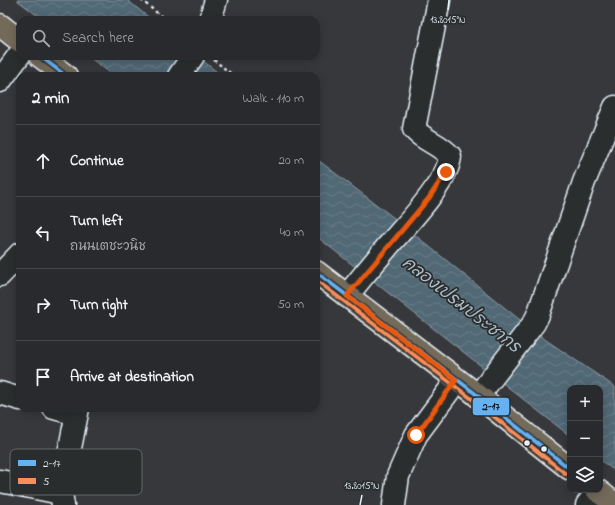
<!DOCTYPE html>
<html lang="en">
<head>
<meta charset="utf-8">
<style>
  :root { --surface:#292a2d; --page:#353639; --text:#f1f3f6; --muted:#a5a7aa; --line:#454649 }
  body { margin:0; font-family:"Indie Flower","Playpen Sans Thai",sans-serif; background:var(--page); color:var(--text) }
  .controls { position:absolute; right:12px; bottom:12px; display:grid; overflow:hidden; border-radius:8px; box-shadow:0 2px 10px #0003 }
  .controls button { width:36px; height:36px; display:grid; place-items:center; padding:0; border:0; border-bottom:1px solid var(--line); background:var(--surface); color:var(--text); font:20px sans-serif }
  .stop { position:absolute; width:12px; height:12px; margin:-9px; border:3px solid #ea580c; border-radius:50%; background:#fff }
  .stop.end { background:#ea580c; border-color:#fff; box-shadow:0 1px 4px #0008 }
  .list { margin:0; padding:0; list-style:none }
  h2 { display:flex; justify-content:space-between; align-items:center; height:52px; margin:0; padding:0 16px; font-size:17px }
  h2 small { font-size:13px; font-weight:400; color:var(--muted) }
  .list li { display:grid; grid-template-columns:26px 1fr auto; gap:12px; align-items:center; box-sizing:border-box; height:72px; padding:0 16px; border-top:1px solid var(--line) }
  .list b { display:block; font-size:15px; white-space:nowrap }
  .list p { margin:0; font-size:13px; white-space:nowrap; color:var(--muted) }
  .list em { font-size:13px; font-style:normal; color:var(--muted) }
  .icon { flex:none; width:22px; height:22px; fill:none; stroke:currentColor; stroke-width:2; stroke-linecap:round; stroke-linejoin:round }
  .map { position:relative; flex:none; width:615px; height:505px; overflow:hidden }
  .search { position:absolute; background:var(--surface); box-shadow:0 2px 10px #0003; left:16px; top:16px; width:304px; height:44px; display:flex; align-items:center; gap:10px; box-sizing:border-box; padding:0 14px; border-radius:12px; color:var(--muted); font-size:15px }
  .panel { position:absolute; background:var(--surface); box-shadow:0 2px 10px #0003; left:16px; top:72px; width:304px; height:340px; border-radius:12px }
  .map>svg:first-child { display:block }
</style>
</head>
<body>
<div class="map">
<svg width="615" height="505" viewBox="0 0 615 505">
  <defs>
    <pattern id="water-waves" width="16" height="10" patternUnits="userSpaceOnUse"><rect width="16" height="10" fill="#516875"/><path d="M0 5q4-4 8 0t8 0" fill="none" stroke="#6a7e89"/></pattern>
  </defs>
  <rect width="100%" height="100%" fill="#37383c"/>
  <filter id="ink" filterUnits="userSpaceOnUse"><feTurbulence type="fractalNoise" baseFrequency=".025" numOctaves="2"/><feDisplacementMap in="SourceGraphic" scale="8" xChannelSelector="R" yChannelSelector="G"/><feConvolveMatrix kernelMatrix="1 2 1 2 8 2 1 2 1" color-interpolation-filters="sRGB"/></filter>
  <g filter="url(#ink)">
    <g fill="url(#water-waves)" stroke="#8d9fa9">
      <polygon points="17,0 127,0 152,20 43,20"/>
      <polygon points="88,56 197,56 222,76 114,76"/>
      <polygon points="316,150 318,160 394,218 515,316 546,340 615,387 615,471 600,460 600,388 570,388 570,436 316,236"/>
    </g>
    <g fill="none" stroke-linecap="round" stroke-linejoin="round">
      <g stroke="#e8f1f8" stroke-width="25">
        <g id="minor">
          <polyline points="210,20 216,0"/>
          <polyline points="179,76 193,56"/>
          <polyline points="0,81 20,54"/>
          <polyline points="0,275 20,254"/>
          <path d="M 347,296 C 360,279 374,263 388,246 C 405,226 449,181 450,156 C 440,144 424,141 414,129 L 439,0"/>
          <polyline points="0,393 20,399"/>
          <polyline points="478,396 534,323 538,315 584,182 615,107"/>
          <polyline points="54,408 76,414"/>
          <polyline points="0,481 61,493"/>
          <polyline points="63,505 61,493 78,408"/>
          <polyline points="394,505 398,476 416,435 457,380"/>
          <polyline points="587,505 598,491"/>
        </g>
      </g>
      <g stroke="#e8f1f8" stroke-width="25">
        <g id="major">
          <polyline points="0,25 20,41"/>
          <polyline points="40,56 66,76"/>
          <polyline points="316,272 472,391 570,469"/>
          <polyline points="597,490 615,504"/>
        </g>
      </g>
      <g stroke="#e8f1f8" stroke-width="2.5" stroke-dasharray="3 3" stroke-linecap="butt">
        <polyline points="141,0 166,20"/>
        <polyline points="214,60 234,76"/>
        <polyline points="316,141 320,144"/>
      </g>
      <use href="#minor" stroke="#2a2d2e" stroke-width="22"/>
      <use href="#major" stroke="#736b5a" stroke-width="22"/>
      <g stroke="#2a2d2e" stroke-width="7">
        <g id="bus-1">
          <polyline points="40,56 66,76"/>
          <polyline points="316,272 472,391 570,469"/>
        </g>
      </g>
      <g stroke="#2a2d2e" stroke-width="7">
        <polyline id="bus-2" points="316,280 468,396 566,474"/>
      </g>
      <use href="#bus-1" stroke="#66b1f2" stroke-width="4"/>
      <use href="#bus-2" stroke="#fa8e5a" stroke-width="4"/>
    </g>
  </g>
  <g fill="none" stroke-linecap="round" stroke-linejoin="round" filter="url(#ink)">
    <polyline stroke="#ea580c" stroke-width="5" points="416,435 456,380 347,296 429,198 446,172"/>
  </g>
  <path fill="none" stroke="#e8f1f8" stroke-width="1.5" d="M 448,10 L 449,0M 360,505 L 362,495"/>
  <g fill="#e8f1f8" stroke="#2a2d2e" stroke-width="1.5">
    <circle cx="527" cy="443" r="3.5"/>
    <circle cx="544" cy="449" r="3.5"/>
  </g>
  <g text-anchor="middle" stroke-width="3.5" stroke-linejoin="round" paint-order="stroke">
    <g font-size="17" font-style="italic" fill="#acbac4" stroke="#2a2d2e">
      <text transform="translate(462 304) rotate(38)" y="6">คลองเปรมประชากร</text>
    </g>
  </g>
  <rect x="10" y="449" width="132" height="46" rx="6" fill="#2a2d2e" stroke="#63686b" stroke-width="1"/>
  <rect x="18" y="460" width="18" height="6" fill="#66b1f2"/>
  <rect x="18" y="478" width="18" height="6" fill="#fa8e5a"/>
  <g font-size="11" fill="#e8f1f8">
    <text x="43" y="467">2-17</text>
    <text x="43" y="485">5</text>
  </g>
  <g font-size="10" text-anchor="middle" fill="#e8f1f8" stroke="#2a2d2e" stroke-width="3.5" stroke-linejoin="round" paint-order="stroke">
    <text x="448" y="23">13.8015°N</text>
    <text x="362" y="489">13.8015°N</text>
  </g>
  <rect stroke="#2a2d2e" stroke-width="1.5" x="472" y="397" width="38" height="19" rx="4" fill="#66b1f2"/>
  <g font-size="11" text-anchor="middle" font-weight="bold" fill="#111">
    <text x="491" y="410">2-17</text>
  </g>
</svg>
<div class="controls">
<button>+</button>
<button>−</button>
<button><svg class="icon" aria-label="layers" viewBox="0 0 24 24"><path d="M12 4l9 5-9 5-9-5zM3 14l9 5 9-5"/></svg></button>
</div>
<div class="stop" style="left:416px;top:435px"></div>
<div class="stop end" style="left:446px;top:172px"></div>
<div class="search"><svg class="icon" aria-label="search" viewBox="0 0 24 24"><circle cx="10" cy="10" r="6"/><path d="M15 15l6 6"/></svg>Search here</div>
<section class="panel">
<h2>2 min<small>Walk · 110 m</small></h2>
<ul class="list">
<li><svg class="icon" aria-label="ahead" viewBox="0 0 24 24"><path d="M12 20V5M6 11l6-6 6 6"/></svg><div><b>Continue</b></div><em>20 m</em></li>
<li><svg class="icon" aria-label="left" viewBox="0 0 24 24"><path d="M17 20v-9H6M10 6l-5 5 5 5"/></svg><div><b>Turn left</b><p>ถนนเตชะวนิช</p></div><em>40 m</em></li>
<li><svg class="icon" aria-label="right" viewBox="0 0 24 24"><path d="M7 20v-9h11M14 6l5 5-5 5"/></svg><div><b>Turn right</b></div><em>50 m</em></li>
<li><svg class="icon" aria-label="arrive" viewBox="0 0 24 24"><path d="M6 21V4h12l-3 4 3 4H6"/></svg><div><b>Arrive at destination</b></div></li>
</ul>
</section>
</div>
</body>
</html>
